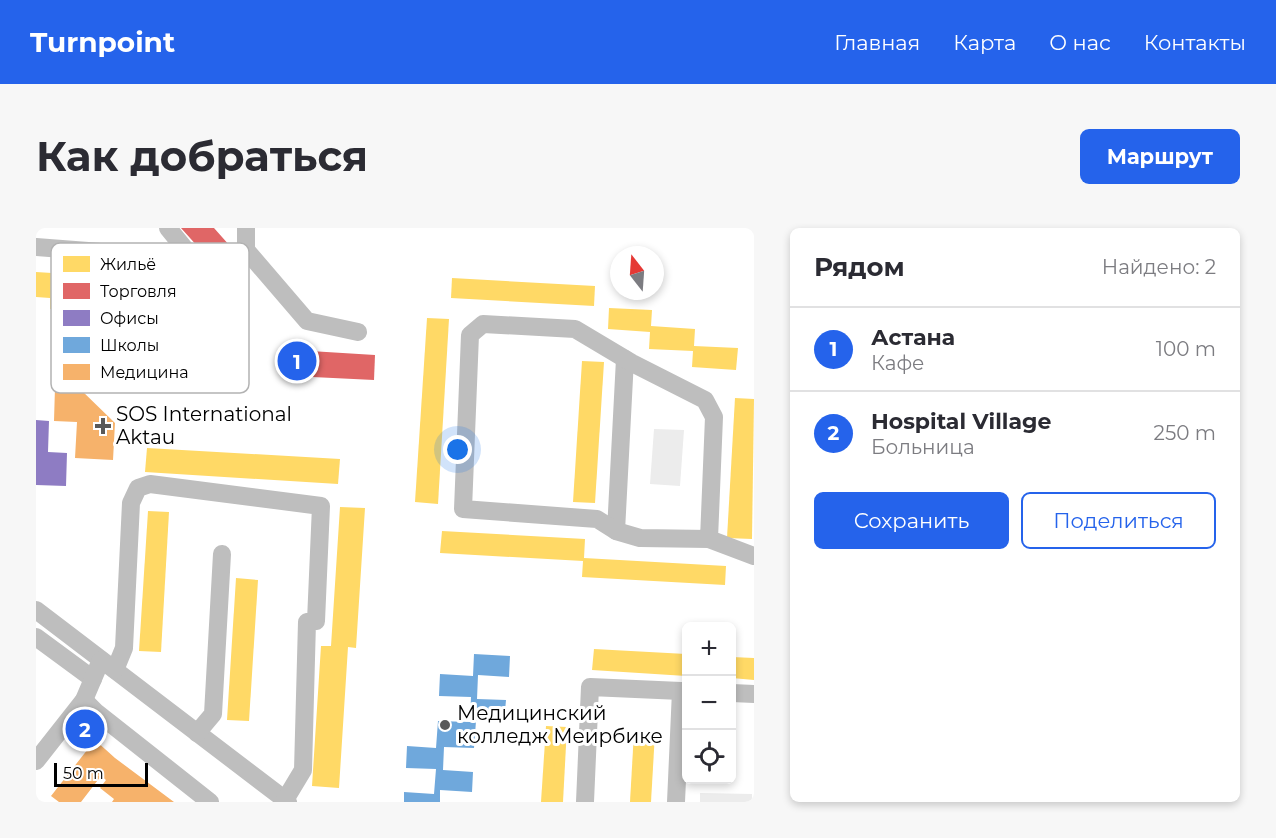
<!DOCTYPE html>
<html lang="ru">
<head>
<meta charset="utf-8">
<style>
  :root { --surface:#fff; --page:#f7f7f7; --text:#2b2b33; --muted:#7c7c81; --line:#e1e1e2; --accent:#2563eb }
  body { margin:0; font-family:Montserrat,sans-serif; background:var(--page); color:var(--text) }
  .controls { position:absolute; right:18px; bottom:18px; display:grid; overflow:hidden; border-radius:9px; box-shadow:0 3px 9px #0003 }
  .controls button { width:54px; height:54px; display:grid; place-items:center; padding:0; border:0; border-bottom:2px solid var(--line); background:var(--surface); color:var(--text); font:30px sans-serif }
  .compass { position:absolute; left:574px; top:18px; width:54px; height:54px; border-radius:50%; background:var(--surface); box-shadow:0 3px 9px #0003; rotate:343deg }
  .scale { position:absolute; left:18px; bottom:15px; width:94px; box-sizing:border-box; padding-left:6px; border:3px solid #000; border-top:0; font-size:16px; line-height:21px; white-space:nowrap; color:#000; -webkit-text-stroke:4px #fff; paint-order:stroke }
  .you { position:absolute; left:422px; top:222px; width:21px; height:21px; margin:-15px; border:4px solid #fff; border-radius:50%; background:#1a73e8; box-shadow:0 0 0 9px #1a73e833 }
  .badge { display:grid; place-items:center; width:39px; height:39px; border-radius:50%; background:var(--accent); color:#fff; font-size:20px; font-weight:700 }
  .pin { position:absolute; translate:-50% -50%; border:3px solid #fff; box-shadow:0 2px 6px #0006 }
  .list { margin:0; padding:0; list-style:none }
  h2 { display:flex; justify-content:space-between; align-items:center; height:78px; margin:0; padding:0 24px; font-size:26px }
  h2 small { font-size:20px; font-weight:400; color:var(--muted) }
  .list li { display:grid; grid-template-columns:39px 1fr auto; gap:18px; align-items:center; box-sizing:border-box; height:84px; padding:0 24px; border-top:2px solid var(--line) }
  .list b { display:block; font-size:22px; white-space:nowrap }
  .list p { margin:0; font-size:20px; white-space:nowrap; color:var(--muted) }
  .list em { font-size:20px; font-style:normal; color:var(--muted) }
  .actions { display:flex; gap:12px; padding:18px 24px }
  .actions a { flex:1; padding:14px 0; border:2px solid var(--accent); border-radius:9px; text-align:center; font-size:21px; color:var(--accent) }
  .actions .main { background:var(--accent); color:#fff }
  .icon { flex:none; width:33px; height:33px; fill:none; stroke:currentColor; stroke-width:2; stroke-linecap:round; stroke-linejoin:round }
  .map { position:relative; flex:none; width:718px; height:574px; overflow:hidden; border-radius:9px }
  header { display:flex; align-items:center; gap:36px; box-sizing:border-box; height:84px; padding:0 30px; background:var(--accent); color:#fff }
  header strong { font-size:28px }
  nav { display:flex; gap:33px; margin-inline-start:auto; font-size:21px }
  .intro { display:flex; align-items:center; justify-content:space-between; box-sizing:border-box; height:144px; padding:0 36px }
  h1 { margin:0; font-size:42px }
  .button { padding:15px 27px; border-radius:9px; background:var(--accent); color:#fff; font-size:21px; font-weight:700 }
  main { display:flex; gap:36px; padding:0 36px }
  aside { flex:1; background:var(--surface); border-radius:9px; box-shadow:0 3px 9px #0003 }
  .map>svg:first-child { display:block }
</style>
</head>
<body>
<header>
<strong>Turnpoint</strong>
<nav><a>Главная</a><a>Карта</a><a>О нас</a><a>Контакты</a></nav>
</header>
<div class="intro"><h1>Как добраться</h1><a class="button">Маршрут</a></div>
<main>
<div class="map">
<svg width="718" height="574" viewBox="0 0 718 574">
  <rect width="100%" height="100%" fill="#fff"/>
  <g fill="#ececec">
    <polygon points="618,201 648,202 644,258 614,256"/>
    <polygon points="664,565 716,566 716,574 664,574"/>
  </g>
  <g fill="#ffd966">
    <polygon points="0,44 16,45 15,56 65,58 64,83 14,81 14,70 0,69"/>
    <polygon points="416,50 559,58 558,78 415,70"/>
    <polygon points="573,80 616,82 615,98 659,101 658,118 702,120 700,142 656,139 657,123 613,121 614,104 572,101"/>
    <polygon points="391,90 413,91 402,276 379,274"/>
    <polygon points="546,133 568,134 559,275 537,274"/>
    <polygon points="699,170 718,171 716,311 691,310"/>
    <polygon points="111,220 304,231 302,256 109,244"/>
    <polygon points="304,279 329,280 320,420 312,419 303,560 276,558 285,418 295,418"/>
    <polygon points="112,283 133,284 125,424 103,423"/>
    <polygon points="406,303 549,311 548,330 690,338 689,357 546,349 547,333 404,325"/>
    <polygon points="200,350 222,352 213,493 191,492"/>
    <polygon points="558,421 650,426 650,448 556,442"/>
    <polygon points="696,429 718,430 718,452 696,450"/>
    <polygon points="510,498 531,499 527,574 505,574"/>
    <polygon points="598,504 619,505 615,574 594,574"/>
  </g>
  <g fill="#e06666">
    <polygon points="145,0 178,0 194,18 184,28 186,32 196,28 199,35 189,39 192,45 203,46 199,117 177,116 180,54 168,33 172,30"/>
    <polygon points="258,122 339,127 338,152 256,148"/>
  </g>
  <polygon fill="#8e7cc3" points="0,192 13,193 12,224 31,225 30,258 0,257"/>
  <polygon fill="#6fa8dc" points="438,426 474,428 473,449 442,447 441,471 470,472 468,494 440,493 438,520 408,519 407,542 437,544 436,564 404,562 404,574 368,574 368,564 398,566 400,541 370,540 371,518 400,520 402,493 434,494 435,469 403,468 404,446 437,448"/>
  <g fill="#f6b26b">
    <polygon points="19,159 43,160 79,195 77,232 39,230 41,194 18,193"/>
    <polygon points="59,512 79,530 138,574 76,574 78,571 64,560 70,552 65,548 45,574 23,574 15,568"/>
  </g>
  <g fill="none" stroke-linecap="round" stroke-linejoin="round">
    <g stroke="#bebebe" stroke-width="18">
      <polyline points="210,0 210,22 271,93 322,104"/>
      <polyline points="0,19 65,24"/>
      <polyline points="71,110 133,114 158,99 162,37 132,0"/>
      <polyline points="580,303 589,131"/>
      <polyline points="673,311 678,189 669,172 596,135 539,101 447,96 434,107 427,281 561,291 580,303 604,310 673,311 718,328"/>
      <polyline points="0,382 252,574"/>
      <polyline points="0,409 57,451"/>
      <polyline points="79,442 88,420 95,275 102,260 114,256 285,278 280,393 271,394 267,542 249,572"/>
      <polyline points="696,465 718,466"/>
      <polyline points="48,472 60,484 174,574"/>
      <polyline points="161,505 177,486 186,326"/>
      <polyline points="0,533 48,472 65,432"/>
      <polyline points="549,574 554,459 645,463"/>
      <polyline points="640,574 645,463 650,464"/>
    </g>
  </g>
  <g fill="#595959" stroke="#fff" stroke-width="2">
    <path d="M64 189h6v6h6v6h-6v6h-6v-6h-6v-6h6z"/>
    <circle cx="409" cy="497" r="6"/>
  </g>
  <g text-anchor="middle" stroke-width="6" stroke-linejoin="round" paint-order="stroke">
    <g font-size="20" fill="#000" stroke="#fff" text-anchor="start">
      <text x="80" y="193">SOS International<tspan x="80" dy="23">Aktau</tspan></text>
      <text x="421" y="492">Медицинский<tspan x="421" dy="23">колледж Меирбике</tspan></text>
    </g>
  </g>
  <rect x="15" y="15" width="198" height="150" rx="9" fill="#fff" stroke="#b2b2b2" stroke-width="1.5"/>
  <rect x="27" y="28" width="27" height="16" fill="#ffd966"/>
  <rect x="27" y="55" width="27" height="16" fill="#e06666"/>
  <rect x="27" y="82" width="27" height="16" fill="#8e7cc3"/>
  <rect x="27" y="109" width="27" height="16" fill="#6fa8dc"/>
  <rect x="27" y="136" width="27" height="16" fill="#f6b26b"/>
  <g font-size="16" fill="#000">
    <text x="64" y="42">Жильё</text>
    <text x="64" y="69">Торговля</text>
    <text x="64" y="96">Офисы</text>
    <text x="64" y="123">Школы</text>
    <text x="64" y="150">Медицина</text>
  </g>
</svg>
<div class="controls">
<button>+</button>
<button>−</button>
<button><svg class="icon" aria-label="locate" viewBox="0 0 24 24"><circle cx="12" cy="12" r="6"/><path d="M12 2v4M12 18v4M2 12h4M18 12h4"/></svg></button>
</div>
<svg class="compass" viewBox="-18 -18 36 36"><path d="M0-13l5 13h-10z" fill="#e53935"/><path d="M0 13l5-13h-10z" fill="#7c7c81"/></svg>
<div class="scale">50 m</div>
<div class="you"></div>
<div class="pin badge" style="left:261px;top:133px">1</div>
<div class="pin badge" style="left:49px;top:501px">2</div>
</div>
<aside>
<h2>Рядом<small>Найдено: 2</small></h2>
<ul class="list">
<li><span class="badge">1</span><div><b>Астана</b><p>Кафе</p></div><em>100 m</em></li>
<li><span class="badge">2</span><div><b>Hospital Village</b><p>Больница</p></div><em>250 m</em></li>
</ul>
<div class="actions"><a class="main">Сохранить</a><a>Поделиться</a></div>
</aside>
</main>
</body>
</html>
